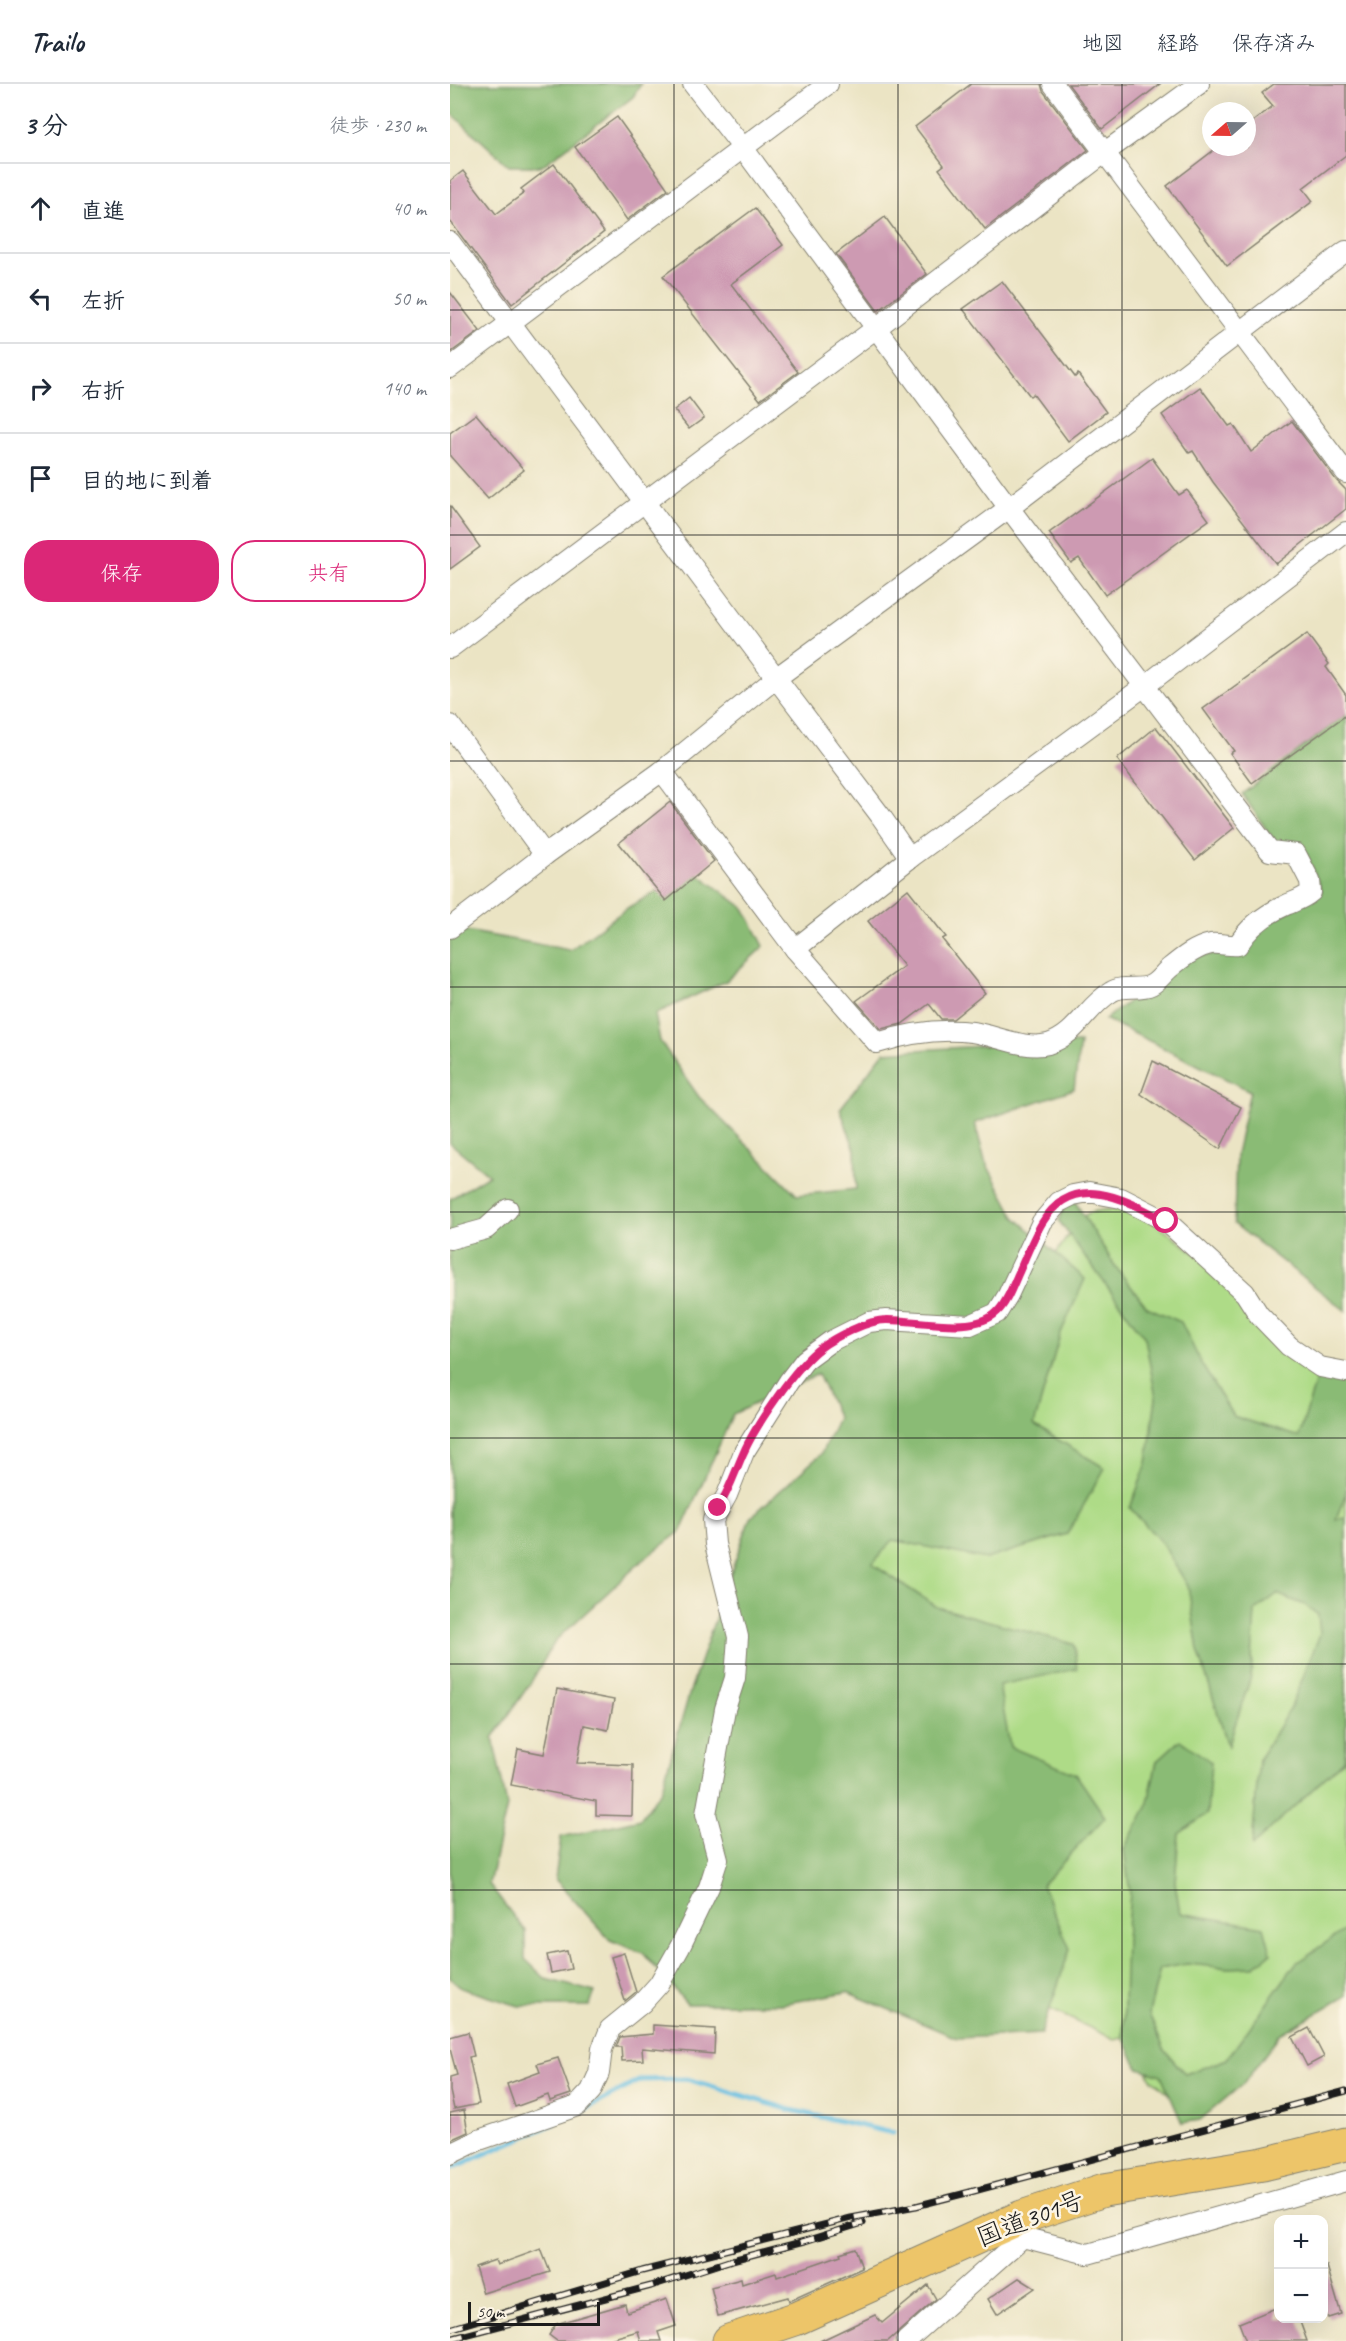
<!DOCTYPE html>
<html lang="ja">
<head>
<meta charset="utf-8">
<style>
  :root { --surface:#fff; --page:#f6f6f7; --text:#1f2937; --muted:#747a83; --line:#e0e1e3; --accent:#db2777 }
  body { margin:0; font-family:Caveat,"Klee One",sans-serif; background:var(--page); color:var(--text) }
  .controls { position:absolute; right:18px; bottom:18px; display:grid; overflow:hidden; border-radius:12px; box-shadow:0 6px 24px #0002 }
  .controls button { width:54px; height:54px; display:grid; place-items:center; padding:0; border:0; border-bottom:2px solid var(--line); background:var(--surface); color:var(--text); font:30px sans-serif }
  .compass { position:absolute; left:752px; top:18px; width:54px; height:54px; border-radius:50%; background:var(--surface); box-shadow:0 6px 24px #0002; rotate:250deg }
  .scale { position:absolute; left:18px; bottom:15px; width:132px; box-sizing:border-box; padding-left:6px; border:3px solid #1c1c1c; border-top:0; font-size:16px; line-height:21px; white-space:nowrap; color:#1c1c1c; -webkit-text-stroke:4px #fcf5e5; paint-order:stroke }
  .stop { position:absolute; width:18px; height:18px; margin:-14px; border:4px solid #db2777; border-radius:50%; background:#fff }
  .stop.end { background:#db2777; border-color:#fff; box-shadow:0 2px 6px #0008 }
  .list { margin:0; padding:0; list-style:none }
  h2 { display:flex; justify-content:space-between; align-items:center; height:78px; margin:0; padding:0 24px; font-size:26px }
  h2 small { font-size:20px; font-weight:400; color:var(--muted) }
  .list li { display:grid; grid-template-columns:39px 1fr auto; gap:18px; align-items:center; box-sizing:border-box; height:90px; padding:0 24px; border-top:2px solid var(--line) }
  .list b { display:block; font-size:22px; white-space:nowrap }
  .list em { font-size:20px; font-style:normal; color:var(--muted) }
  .actions { display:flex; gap:12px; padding:18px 24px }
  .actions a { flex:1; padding:14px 0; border:2px solid var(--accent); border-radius:24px; text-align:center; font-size:21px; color:var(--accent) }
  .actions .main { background:var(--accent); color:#fff }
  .icon { flex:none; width:33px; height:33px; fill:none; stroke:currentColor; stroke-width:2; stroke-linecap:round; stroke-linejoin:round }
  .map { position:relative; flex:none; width:896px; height:2257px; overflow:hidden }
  header { display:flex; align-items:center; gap:36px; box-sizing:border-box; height:84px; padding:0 30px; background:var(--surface); border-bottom:2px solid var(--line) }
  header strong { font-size:28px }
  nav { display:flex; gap:33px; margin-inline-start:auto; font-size:21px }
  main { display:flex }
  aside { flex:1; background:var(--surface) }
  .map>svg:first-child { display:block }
</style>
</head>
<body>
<header>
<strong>Trailo</strong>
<nav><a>地図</a><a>経路</a><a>保存済み</a></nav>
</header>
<main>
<aside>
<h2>3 分<small>徒歩 · 230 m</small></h2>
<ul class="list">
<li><svg class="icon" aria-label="ahead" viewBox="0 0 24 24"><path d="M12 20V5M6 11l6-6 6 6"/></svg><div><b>直進</b></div><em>40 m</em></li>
<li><svg class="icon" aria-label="left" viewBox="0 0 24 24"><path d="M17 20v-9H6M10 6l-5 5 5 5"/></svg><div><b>左折</b></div><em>50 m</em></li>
<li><svg class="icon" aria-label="right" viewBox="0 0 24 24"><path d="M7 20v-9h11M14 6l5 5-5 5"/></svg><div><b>右折</b></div><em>140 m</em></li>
<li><svg class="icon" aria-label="arrive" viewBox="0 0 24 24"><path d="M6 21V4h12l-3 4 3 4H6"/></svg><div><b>目的地に到着</b></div></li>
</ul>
<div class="actions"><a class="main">保存</a><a>共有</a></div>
</aside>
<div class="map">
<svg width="896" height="2257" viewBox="0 0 896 2257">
  <rect width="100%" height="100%" fill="#fcf5e5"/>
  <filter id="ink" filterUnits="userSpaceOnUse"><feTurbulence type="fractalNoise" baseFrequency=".0167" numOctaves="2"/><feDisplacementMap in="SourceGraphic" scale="12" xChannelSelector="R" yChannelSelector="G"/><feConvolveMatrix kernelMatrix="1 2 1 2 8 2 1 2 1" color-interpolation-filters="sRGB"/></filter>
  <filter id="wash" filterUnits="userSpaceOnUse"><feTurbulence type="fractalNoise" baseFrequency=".008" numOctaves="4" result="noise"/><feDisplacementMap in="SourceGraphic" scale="24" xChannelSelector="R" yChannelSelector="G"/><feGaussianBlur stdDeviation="1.35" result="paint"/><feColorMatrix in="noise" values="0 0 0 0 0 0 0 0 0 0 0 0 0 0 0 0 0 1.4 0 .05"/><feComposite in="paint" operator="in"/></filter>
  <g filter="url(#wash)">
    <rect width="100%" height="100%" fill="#ebe4c4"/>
    <path fill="#aedb87" stroke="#657c52" stroke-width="1.5" d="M 686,1125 L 754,1176 L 839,1269 L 896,1293 L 896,1885 L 738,2024 L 701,1995 L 681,1951 L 664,1955 L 580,1916 L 401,1457 L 602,1176 C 608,1167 628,1134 637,1130 C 651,1124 671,1126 686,1125 Z"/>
    <g fill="#8abb74" stroke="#536c48" stroke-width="1.5">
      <polygon points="0,0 191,0 183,13 92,82 59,82 0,28"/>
      <polygon points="896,630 896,1227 784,1140 786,1070 800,1007 655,935 740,872 767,870 872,807 854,765 825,758 792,710"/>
      <polygon points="244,787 294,824 314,862 276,897 205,930 210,957 249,1013 347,1111 406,1105 405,1066 390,1025 434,968 565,960 630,959 624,1005 525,1039 535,1077 565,1133 635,1195 610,1251 584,1341 655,1384 617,1450 536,1475 443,1456 422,1480 487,1523 624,1560 627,1585 549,1601 560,1663 626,1690 655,1733 592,1801 620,1865 591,1950 507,1954 397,1908 331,1920 237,1920 193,1869 160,1856 105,1795 111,1753 190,1735 211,1707 241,1604 300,1434 371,1370 388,1334 368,1290 283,1330 231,1447 194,1475 106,1556 81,1598 43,1654 57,1722 39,1800 75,1847 75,1875 96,1895 145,1908 139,1922 69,1922 11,1904 0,1893 0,1115 39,1091 0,1059 0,844 120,866 179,823"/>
      <polygon points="619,1108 665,1182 697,1223 731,1238 752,1281 783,1332 849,1353 866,1296 896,1285 896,1409 886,1435 896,1434 896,1663 894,1676 802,1762 809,1675 841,1623 870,1550 868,1531 855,1521 827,1510 805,1527 801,1593 778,1662 748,1566 738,1502 712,1459 680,1424 697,1379 706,1314 695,1254 609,1137"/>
      <polygon points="730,1656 761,1678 757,1730 729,1750 725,1798 730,1829 814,1843 821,1869 803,1883 779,1884 737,1880 710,1885 699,1930 714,1965 735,1990 777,1975 846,1879 896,1845 896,1912 830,1950 794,1999 750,2036 732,2039 711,1991 688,1984 673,1953 676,1855 680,1809 674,1765 697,1723 707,1677"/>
    </g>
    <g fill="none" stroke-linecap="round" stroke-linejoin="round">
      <g stroke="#63bde1" stroke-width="5">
        <polyline points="133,2026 191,1996 237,1995 341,2026 443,2049"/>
        <polyline points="0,2085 103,2040"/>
      </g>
    </g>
    <g id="blocks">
      <g fill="#cd9ab2">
        <polygon points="521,0 591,0 593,7 638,66 535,145 489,85 494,81 465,43"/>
        <polygon points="618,0 710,0 652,45"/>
        <polygon points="824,0 896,0 896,71 853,104 863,117 777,182 717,102 768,63 797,63 797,42 823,22 812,9"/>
        <polygon points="167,33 218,105 177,136 125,63"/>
        <polygon points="104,80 154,148 62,220 0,137 0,97 13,87 46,130 74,109 71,105"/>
        <polygon points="305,124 333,161 281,200 348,288 310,316 213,192"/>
        <polygon points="435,133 477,190 428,227 386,170"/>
        <polygon points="552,197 625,293 628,290 656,328 618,357 583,310 580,312 513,225"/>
        <polygon points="0,208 30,247 0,269"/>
        <polygon points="750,303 779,342 783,340 801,368 842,337 886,396 896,406 896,425 826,480 763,398 743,367 739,369 712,331"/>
        <polygon points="239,314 254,334 239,345 224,326"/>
        <polygon points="26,330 74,386 38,415 0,372 0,349"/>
        <polygon points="702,374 729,411 737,406 759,436 655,511 629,474 621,479 599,449"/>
        <polygon points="0,422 30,463 0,485"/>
        <polygon points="857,550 879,580 876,583 896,611 896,631 802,699 780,669 784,667 753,625"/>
        <polygon points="706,643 784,744 745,776 667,675"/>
        <polygon points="220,718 264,777 216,817 169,759"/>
        <polygon points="458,805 496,853 492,855 535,909 503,935 491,935 479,920 452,940 431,945 406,917 454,882 418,837"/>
        <polygon points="703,977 791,1023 770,1065 691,1010"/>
        <polygon points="107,1605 164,1616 158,1646 134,1641 127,1679 183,1681 182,1732 146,1731 146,1717 61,1701 68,1665 94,1670"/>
        <polygon points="117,1867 121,1885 101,1889 97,1871"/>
        <polygon points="174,1869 186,1908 175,1917 161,1873"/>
        <polygon points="203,1941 265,1945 264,1970 192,1964 193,1976 172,1977 171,1963 166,1963 170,1953 203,1950"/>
        <polygon points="859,1944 874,1973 857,1982 842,1953"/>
        <polygon points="18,1948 24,1972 19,1973 29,2020 4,2025 0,2007 0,1993 7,1991 0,1965 0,1953"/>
        <polygon points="108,1974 121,2010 100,2017 98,2011 65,2023 57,2000 90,1988 87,1980"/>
        <polygon points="14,2026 18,2048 0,2056 0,2029"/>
        <polygon points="405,2164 412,2184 339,2217 338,2213 268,2232 261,2203 291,2195 292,2200 326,2189 327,2193 391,2171 390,2169"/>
        <polygon points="91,2165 100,2188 33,2209 25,2183 45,2176 47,2181"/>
        <polygon points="877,2182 891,2230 878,2234 876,2228 873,2229 873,2183"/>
        <polygon points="569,2194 585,2204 547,2230 538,2215"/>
        <polygon points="478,2201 486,2215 438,2257 370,2257 425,2231 432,2239"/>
        <polygon points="217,2215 226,2242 208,2248 211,2257 191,2257 188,2247 153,2257 107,2257 99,2251 106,2240 175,2220 177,2228"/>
        <polygon points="828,2223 828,2235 849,2235 857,2257 796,2257 789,2239"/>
      </g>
    </g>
  </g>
  <g filter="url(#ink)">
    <use href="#blocks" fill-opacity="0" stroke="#848070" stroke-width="1.5"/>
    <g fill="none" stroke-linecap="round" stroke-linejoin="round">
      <g stroke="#848070" stroke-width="22">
        <g id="street">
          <polyline points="603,0 896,389"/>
          <polyline points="0,158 326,594 430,731 460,774"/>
          <polyline points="0,284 378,0"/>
          <polyline points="0,564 425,245 654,69 749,0"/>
          <polyline points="0,641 95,771"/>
          <path d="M 212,687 L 345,865 L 427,959 C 458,949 489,944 522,948 C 545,951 575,966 598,960 C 627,951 637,922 661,908 C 673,900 689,907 701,901 C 709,897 714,888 721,883 C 733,873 746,863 761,860 C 769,859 779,862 788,861 C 799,842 816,830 836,821 C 845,817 853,815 861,808 L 860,797 L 846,770 L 820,767 L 559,424 L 293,64 L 243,0"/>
          <polyline points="0,844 95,771 212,687 326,594 559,424 896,167"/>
          <polyline points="345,865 460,774 696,601 896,448"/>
          <polyline points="0,1155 36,1145 58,1125"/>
          <polyline points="0,2070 29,2056 127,2022 141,2007 149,1989 152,1965 160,1945 192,1919 209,1900 230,1863 259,1803 268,1775 256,1730 275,1625 285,1594 288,1553 265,1460 263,1436 277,1411 294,1368 339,1297 355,1276 381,1257 419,1238 436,1236 520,1241 547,1229 558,1211 592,1138 609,1118 623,1111 639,1108 671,1114 716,1137 795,1209 809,1231 839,1262 870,1283 896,1288"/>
          <polyline points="573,2153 638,2170 896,2097"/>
          <polyline points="456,2257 573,2153"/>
        </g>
      </g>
      <g stroke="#848070" stroke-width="35">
        <polyline id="highway" points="279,2257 345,2235 572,2133 654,2106 813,2080 896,2060"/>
      </g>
      <use href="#street" stroke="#fff" stroke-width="20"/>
      <use href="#highway" stroke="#edc569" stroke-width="33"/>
      <g stroke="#1c1c1c" stroke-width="7">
        <g id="rail">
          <polyline points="0,2245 192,2187 401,2134 466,2122 524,2107 896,2007"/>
          <polyline points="0,2255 201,2202 282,2176 355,2157 413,2139"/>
        </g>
      </g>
      <use href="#rail" stroke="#fcf5e5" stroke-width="4.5" stroke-dasharray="14" stroke-linecap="butt"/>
    </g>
  </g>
  <g fill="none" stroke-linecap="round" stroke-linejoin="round" filter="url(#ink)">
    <path stroke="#db2777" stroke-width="8" d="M 268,1424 C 279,1407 285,1388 293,1370 C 305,1342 346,1282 370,1264 C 385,1253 418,1236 436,1236 C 466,1235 524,1251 547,1228 C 557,1219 563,1201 569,1188 C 576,1172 583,1154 592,1139 C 624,1086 675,1115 716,1137"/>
  </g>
  <path fill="none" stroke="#1c1c1c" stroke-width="1.5" stroke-opacity="0.55" d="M 224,0 L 224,2257M 448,0 L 448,2257M 672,0 L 672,2257M 0,226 L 896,226M 0,451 L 896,451M 0,677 L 896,677M 0,903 L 896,903M 0,1128 L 896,1128M 0,1354 L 896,1354M 0,1580 L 896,1580M 0,1806 L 896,1806M 0,2031 L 896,2031"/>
  <g text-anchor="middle" stroke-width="5" stroke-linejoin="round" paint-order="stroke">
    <g font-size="26" fill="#1c1c1c" stroke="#fcf5e5">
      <text transform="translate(580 2134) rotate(-21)" y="9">国道301号</text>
    </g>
  </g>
</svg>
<div class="controls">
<button>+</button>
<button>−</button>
</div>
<svg class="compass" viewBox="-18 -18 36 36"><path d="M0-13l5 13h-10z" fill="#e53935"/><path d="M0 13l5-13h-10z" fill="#747a83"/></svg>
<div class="scale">50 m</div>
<div class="stop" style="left:716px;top:1137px"></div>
<div class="stop end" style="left:268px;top:1424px"></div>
</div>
</main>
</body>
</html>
